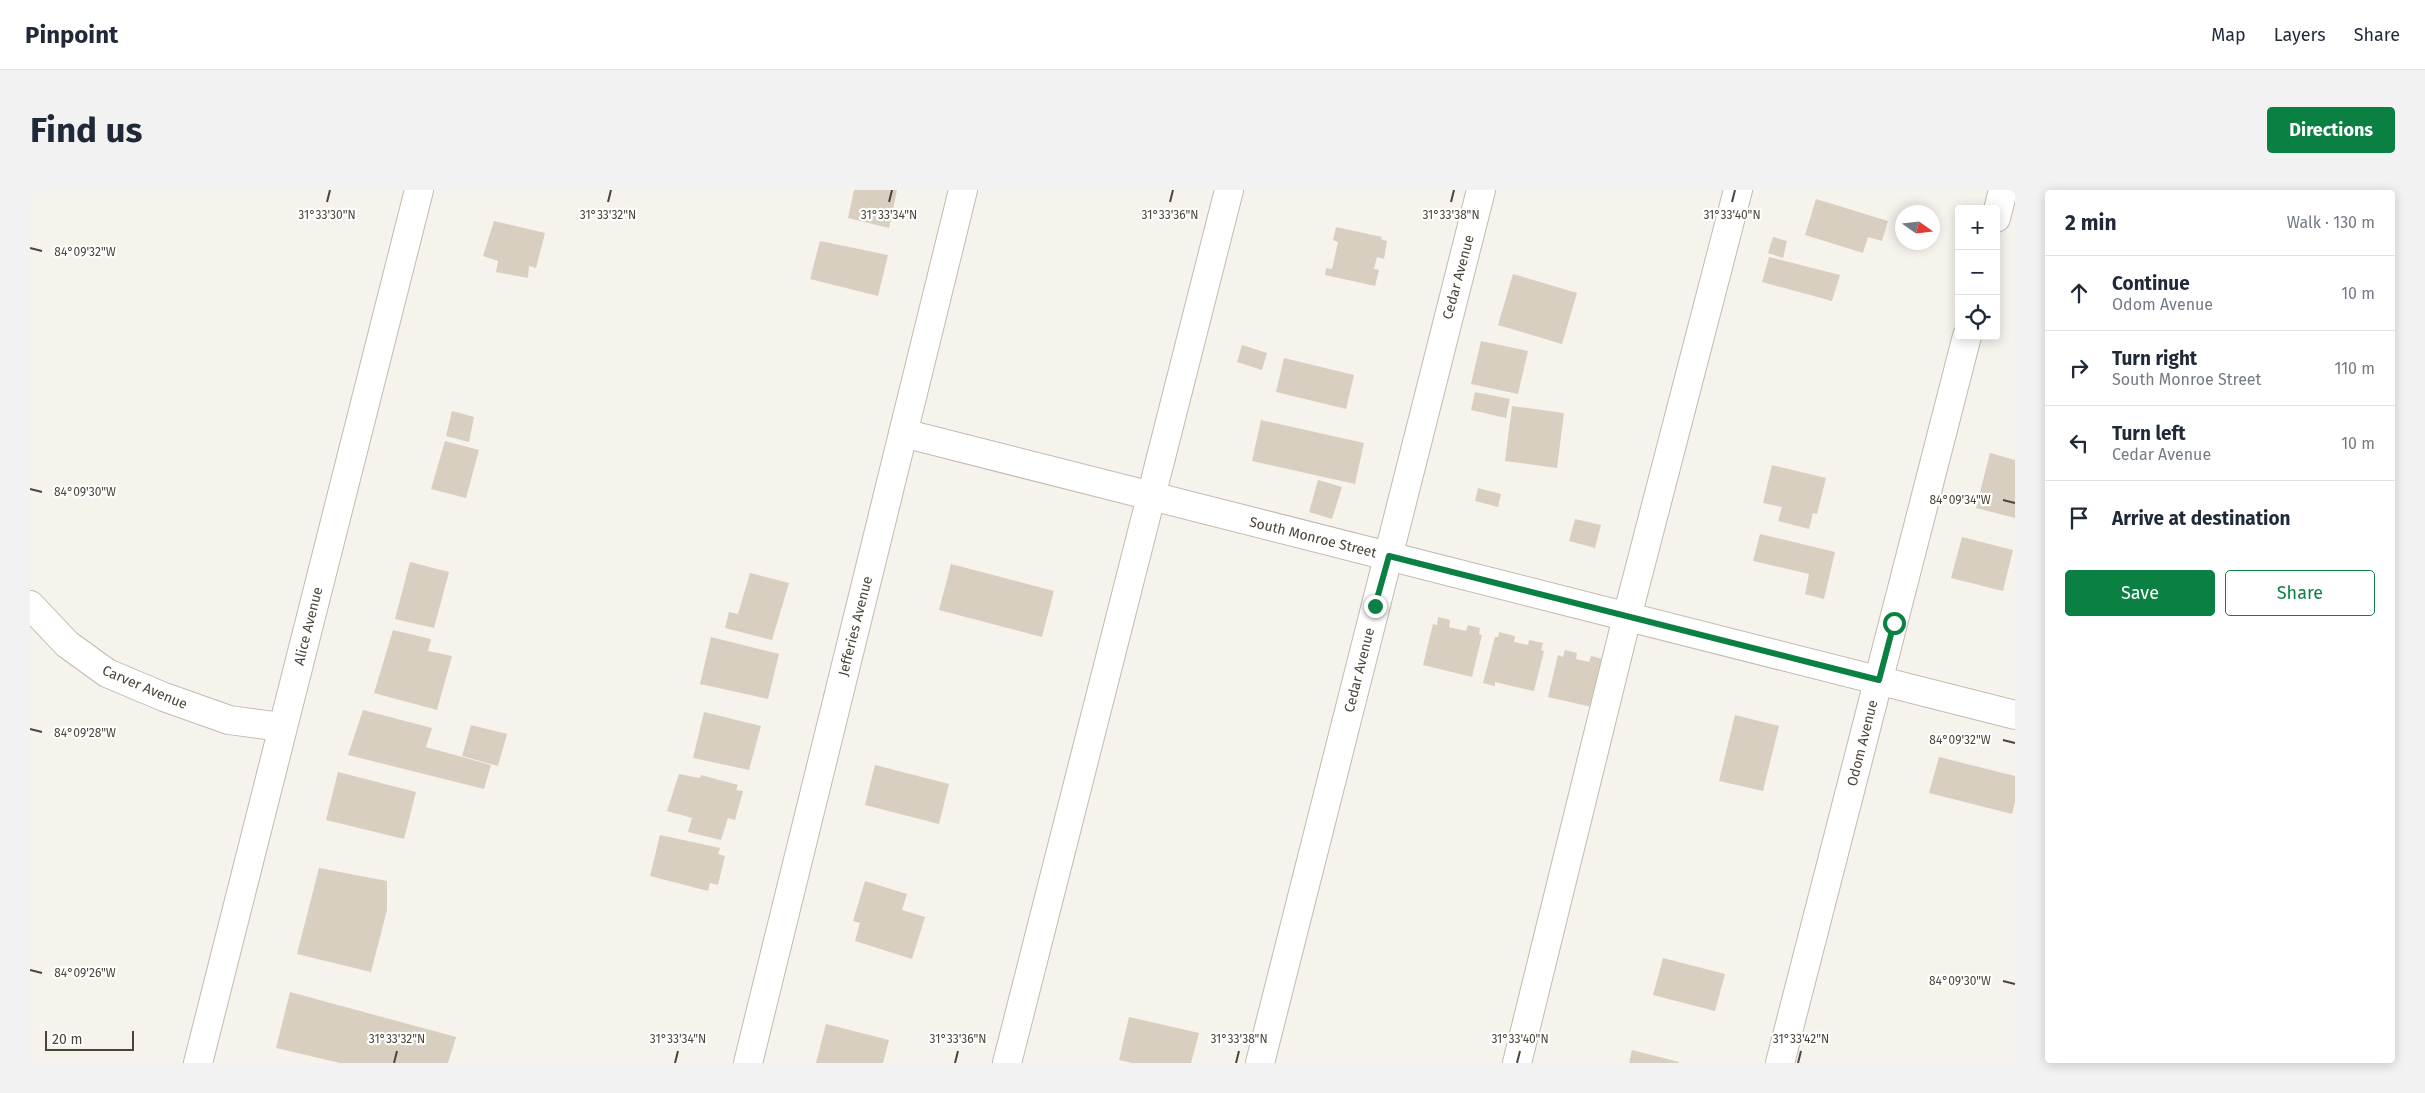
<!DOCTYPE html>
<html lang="en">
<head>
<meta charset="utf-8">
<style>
  :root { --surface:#fff; --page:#f2f2f3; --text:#1f2937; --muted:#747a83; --line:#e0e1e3; --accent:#0b8043 }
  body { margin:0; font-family:"Fira Sans",sans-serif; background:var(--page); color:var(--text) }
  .controls { position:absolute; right:15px; top:15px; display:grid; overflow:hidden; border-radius:5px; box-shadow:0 2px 12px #0003 }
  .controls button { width:45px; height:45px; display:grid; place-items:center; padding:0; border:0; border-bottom:1px solid var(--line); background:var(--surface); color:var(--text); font:25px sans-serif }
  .compass { position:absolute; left:1865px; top:15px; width:45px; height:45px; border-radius:50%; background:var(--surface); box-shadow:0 2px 12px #0003; rotate:104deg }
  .scale { position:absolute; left:15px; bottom:12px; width:89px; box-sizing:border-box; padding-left:5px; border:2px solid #4b4439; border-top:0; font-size:14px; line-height:18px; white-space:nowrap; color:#4b4439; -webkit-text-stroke:4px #fff; paint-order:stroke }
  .stop { position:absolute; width:15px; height:15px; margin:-11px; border:4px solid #0b8043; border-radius:50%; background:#fff }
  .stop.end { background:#0b8043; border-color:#fff; box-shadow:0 1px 5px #0008 }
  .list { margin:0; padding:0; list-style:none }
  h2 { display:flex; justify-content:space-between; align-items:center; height:65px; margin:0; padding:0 20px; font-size:21px }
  h2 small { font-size:16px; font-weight:400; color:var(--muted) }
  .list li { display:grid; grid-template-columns:32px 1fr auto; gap:15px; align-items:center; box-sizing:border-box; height:75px; padding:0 20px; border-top:1px solid var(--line) }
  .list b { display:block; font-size:19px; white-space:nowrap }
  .list p { margin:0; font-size:16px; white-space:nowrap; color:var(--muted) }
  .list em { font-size:16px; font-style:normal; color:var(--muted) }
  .actions { display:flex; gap:10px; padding:15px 20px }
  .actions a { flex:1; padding:11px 0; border:1px solid var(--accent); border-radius:5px; text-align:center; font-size:18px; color:var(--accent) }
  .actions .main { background:var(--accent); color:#fff }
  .icon { flex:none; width:28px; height:28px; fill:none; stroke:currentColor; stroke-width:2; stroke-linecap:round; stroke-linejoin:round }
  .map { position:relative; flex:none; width:1985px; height:873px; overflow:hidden; border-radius:5px }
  header { display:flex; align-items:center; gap:30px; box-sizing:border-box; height:70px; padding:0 25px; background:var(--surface); border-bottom:1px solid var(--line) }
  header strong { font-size:24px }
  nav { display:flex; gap:28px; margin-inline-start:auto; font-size:18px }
  .intro { display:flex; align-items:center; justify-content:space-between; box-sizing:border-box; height:120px; padding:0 30px }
  h1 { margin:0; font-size:35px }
  .button { padding:12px 22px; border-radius:5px; background:var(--accent); color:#fff; font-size:18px; font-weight:700 }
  main { display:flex; gap:30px; padding:0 30px }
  aside { flex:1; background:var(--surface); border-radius:5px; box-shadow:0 2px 12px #0003 }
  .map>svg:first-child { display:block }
</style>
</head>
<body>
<header>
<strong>Pinpoint</strong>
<nav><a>Map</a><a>Layers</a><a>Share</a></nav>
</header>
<div class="intro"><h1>Find us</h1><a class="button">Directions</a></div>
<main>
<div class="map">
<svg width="1985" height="873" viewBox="0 0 1985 873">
  <rect width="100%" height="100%" fill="#f6f3ec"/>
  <g fill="#d8cfc1">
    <polygon points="824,0 867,0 859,38 818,28"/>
    <polygon points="1786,9 1858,31 1852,51 1838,47 1833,63 1775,45"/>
    <polygon points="464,31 515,43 506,78 499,76 498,88 466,82 468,71 453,66"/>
    <polygon points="1306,37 1352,47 1351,49 1357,51 1354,69 1347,67 1344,79 1349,80 1345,96 1295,85 1296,78 1302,79 1308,52 1303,50"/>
    <polygon points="1743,47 1757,51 1753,68 1738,63"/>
    <polygon points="790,51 858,65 848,106 780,89"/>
    <polygon points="1739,67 1810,85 1802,111 1732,92"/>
    <polygon points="1483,84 1547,103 1532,154 1468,135"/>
    <polygon points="1451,151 1498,161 1488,204 1441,194"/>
    <polygon points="1212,155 1237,163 1232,180 1207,172"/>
    <polygon points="1254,168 1324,185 1316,219 1246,202"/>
    <polygon points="1445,202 1480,209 1476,228 1441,220"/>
    <polygon points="1482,216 1534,223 1527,278 1475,271"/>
    <polygon points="422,221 444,227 439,252 416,246"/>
    <polygon points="1231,230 1334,253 1325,294 1222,271"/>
    <polygon points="415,251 449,260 436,308 401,299"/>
    <polygon points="1960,263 1985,270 1985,328 1946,318"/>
    <polygon points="1742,275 1796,288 1787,324 1783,323 1779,339 1748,331 1752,317 1733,313"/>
    <polygon points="1288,290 1312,297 1302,329 1279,322"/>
    <polygon points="1448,298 1471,304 1468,317 1445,311"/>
    <polygon points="1545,329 1571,335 1565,358 1539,351"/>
    <polygon points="1730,344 1805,362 1794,409 1775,404 1779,384 1723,371"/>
    <polygon points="1932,347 1983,360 1973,401 1921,388"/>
    <polygon points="380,372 419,382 404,438 365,429"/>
    <polygon points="921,374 1024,401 1012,447 909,420"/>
    <polygon points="720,383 759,393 742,450 695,438 699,422 708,424"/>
    <polygon points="1408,427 1420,430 1419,437 1436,441 1438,435 1450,438 1449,444 1452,445 1442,487 1393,475 1403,434 1407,435"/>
    <polygon points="363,440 401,449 398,461 422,466 407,520 344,503"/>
    <polygon points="1469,442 1485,446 1484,452 1498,455 1499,450 1513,453 1511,460 1514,461 1504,501 1465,492 1465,496 1453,493 1465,447 1468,447"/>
    <polygon points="681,447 749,464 738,509 670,494"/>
    <polygon points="1535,460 1547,463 1546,469 1559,472 1561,466 1573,469 1570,519 1518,507 1528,465 1533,467"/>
    <polygon points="333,520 402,538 396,557 461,575 454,599 318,565"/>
    <polygon points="674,522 731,536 719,580 663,568"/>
    <polygon points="1705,525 1749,536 1733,601 1689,591"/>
    <polygon points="441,535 477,544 468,576 432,566"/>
    <polygon points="1909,567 1985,586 1985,612 1982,624 1899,603"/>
    <polygon points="845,575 919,594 909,634 835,615"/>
    <polygon points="308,582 386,602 374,649 296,630"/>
    <polygon points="649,584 670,588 671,585 708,595 706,600 713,601 705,630 698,628 691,650 658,642 662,628 637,621"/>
    <polygon points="630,645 690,658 688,664 695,666 688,695 680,693 678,701 620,686"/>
    <polygon points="289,678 357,691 357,720 341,782 267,764"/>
    <polygon points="835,691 877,704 872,720 895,727 882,769 825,751 830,733 823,731"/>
    <polygon points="1633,768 1695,784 1685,821 1623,805"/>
    <polygon points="260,802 426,847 418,873 310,873 246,858"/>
    <polygon points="1099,827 1169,843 1161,873 1102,873 1089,870"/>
    <polygon points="796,834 859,850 853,873 786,873"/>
    <polygon points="1602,860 1649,872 1649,873 1599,873"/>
  </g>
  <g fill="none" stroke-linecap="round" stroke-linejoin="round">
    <g stroke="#c2bbae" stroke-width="30">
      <g id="minor">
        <polyline points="1966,28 1973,0"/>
        <polyline points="873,243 1985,525"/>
        <polyline points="0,415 37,454 77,483 134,507 199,530 252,537"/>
        <polyline points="168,873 389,0"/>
        <polyline points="718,873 933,0"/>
        <polyline points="977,873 1199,0"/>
        <polyline points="1230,873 1451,0"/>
        <polyline points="1487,873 1597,427 1708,0"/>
        <polyline points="1750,873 1937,146"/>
      </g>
    </g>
    <use href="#minor" stroke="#fff" stroke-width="28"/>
  </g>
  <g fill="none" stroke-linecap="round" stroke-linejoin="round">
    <polyline stroke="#0b8043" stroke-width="6" points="1345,416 1359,366 1849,490 1864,433"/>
  </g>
  <path fill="none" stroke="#4b4439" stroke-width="2" d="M 297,12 L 300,0M 578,12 L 581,0M 859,12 L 862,0M 1140,12 L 1143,0M 1421,12 L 1424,0M 1702,12 L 1705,0M 0,58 L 12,61M 0,299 L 12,302M 1973,310 L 1985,313M 0,539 L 12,542M 1973,550 L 1985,553M 0,780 L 12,783M 1973,791 L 1985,794M 364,873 L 367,861M 645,873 L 648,861M 925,873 L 928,861M 1206,873 L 1209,861M 1487,873 L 1490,861M 1768,873 L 1771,861"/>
  <g text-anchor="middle" stroke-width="4.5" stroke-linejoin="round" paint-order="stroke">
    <g font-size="14" fill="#4b4439" stroke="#fff">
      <text transform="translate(1428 87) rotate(-75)" y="5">Cedar Avenue</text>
      <text transform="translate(1283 347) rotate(14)" y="5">South Monroe Street</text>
      <text transform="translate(278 436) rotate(-76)" y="5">Alice Avenue</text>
      <text transform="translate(825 436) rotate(-76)" y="5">Jefferies Avenue</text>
      <text transform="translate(1329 480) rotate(-76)" y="5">Cedar Avenue</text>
      <text transform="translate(115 497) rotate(23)" y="5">Carver Avenue</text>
      <text transform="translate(1832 553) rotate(-76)" y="5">Odom Avenue</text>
    </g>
  </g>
  <g font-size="12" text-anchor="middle" fill="#4b4439" stroke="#fff" stroke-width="4.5" stroke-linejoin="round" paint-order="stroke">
    <text x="297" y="29">31°33'30"N</text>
    <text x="578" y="29">31°33'32"N</text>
    <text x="859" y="29">31°33'34"N</text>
    <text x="1140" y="29">31°33'36"N</text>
    <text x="1421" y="29">31°33'38"N</text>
    <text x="1702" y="29">31°33'40"N</text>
    <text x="55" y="66">84°09'32"W</text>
    <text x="55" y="306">84°09'30"W</text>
    <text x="1930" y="314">84°09'34"W</text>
    <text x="55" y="547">84°09'28"W</text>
    <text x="1930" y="554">84°09'32"W</text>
    <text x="55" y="787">84°09'26"W</text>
    <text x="1930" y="795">84°09'30"W</text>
    <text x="367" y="853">31°33'32"N</text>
    <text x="648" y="853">31°33'34"N</text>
    <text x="928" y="853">31°33'36"N</text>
    <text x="1209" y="853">31°33'38"N</text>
    <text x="1490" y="853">31°33'40"N</text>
    <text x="1771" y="853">31°33'42"N</text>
  </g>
</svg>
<div class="controls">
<button>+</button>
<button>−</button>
<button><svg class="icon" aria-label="locate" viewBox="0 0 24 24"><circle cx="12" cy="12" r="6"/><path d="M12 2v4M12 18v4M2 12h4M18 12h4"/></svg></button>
</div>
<svg class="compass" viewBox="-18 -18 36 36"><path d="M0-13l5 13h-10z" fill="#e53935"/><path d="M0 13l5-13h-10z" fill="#747a83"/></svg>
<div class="scale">20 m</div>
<div class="stop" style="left:1864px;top:433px"></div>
<div class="stop end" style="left:1345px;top:416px"></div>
</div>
<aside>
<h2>2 min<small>Walk · 130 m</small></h2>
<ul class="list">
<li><svg class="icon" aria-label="ahead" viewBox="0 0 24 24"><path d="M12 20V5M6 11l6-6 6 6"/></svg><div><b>Continue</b><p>Odom Avenue</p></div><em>10 m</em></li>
<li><svg class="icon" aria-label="right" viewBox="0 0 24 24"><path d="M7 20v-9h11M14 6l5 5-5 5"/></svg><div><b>Turn right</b><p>South Monroe Street</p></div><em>110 m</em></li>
<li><svg class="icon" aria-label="left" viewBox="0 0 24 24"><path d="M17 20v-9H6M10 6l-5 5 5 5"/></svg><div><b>Turn left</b><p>Cedar Avenue</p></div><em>10 m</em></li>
<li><svg class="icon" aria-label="arrive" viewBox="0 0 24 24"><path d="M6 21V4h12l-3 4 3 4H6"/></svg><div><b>Arrive at destination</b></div></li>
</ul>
<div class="actions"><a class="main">Save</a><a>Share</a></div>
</aside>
</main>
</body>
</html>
